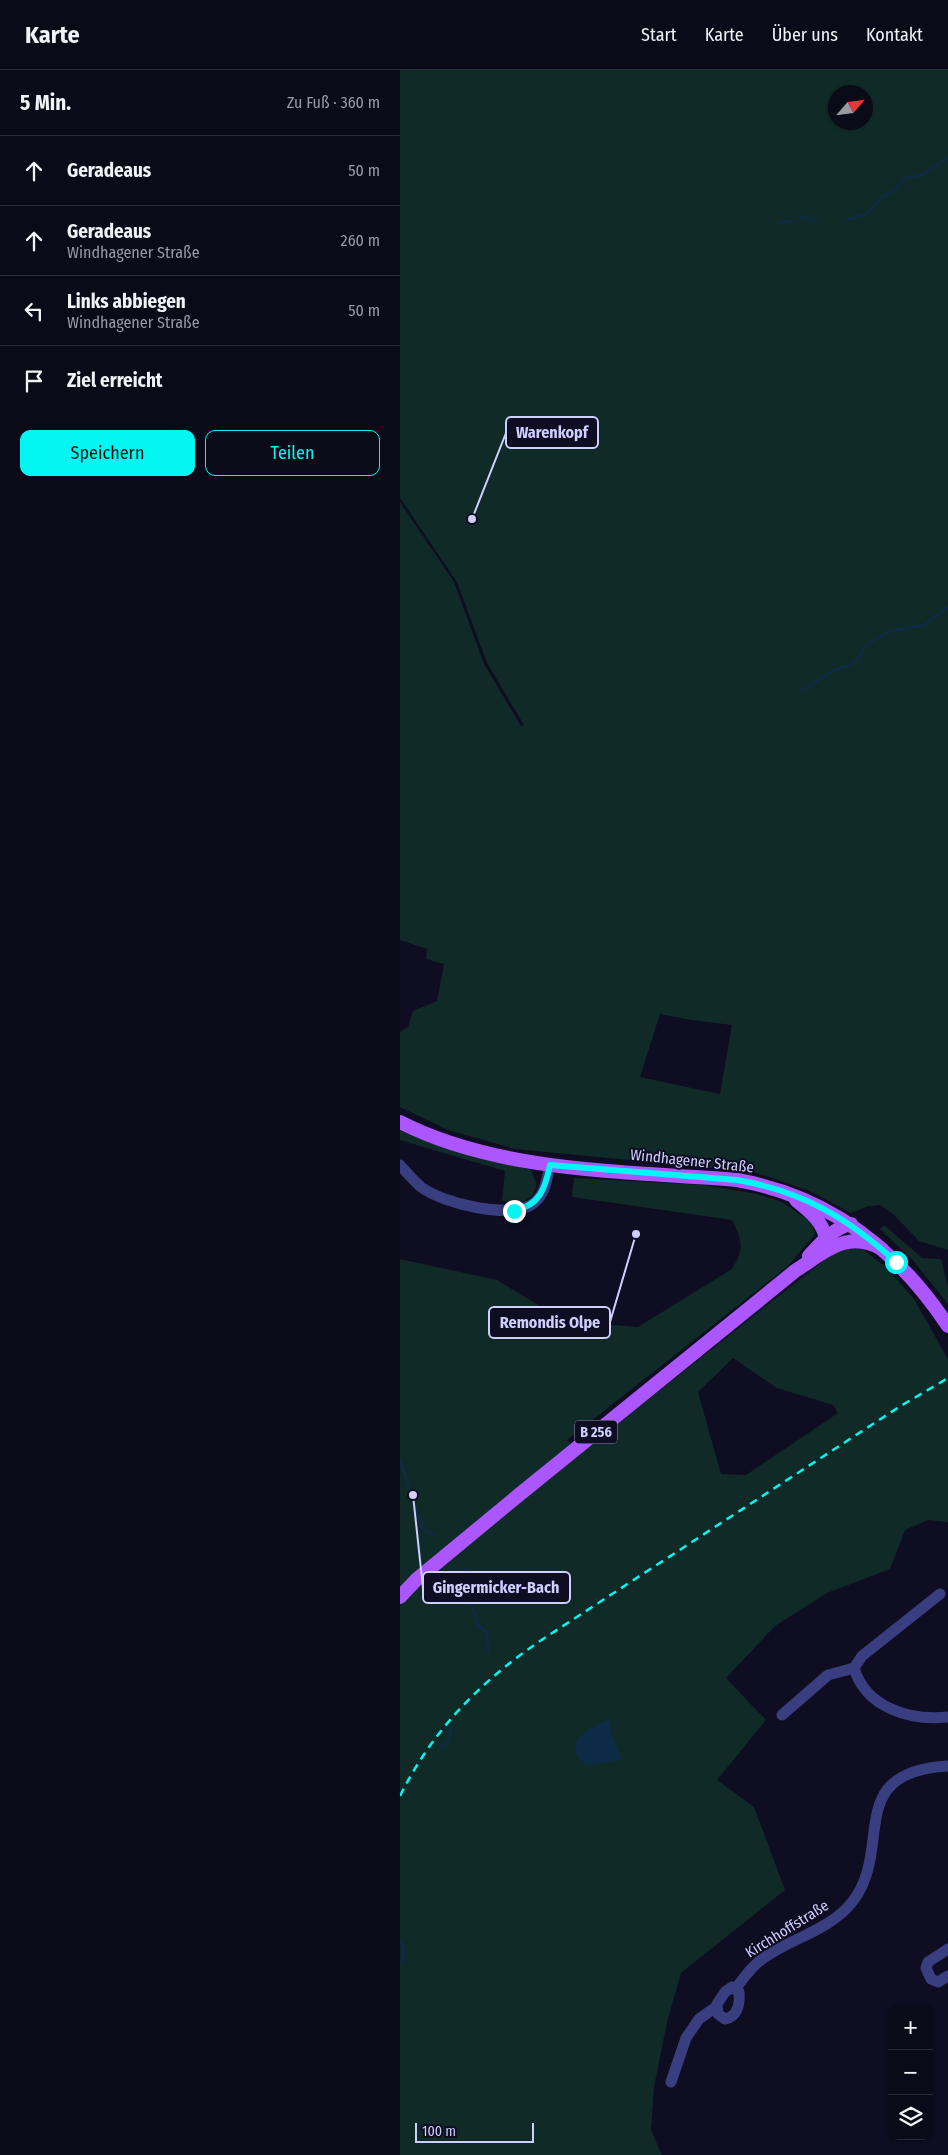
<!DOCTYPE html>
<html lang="de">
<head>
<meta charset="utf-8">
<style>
  :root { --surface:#0a0a19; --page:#131322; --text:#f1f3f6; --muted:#999aa2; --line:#2a2b38; --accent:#02f7f2 }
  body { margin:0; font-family:"Fira Sans Condensed",sans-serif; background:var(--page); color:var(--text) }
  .controls { position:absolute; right:15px; bottom:15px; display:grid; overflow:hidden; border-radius:10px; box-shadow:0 1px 4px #0004 }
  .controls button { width:45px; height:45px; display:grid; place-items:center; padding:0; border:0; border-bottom:1px solid var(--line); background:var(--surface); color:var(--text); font:25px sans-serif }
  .compass { position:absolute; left:428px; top:15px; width:45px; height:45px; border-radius:50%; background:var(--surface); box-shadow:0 1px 4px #0004; rotate:62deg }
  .scale { position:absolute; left:15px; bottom:12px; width:119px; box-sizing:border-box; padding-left:5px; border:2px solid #ceceff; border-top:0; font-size:14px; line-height:18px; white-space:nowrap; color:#ceceff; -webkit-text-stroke:4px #0e0d21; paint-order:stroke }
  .stop { position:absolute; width:15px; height:15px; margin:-11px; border:4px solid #02f7f2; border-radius:50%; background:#fff }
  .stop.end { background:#02f7f2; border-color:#fff; box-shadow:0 1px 5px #0008 }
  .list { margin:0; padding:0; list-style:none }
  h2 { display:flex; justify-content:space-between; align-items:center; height:65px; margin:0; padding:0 20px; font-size:21px }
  h2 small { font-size:16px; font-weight:400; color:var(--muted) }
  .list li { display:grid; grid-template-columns:32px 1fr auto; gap:15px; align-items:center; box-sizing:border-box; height:70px; padding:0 20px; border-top:1px solid var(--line) }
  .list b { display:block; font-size:19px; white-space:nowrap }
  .list p { margin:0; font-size:16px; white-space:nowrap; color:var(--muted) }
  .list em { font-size:16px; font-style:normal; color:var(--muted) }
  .actions { display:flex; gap:10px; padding:15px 20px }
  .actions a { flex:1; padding:11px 0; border:1px solid var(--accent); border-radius:10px; text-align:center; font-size:18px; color:var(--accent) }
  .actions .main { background:var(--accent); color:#111 }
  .icon { flex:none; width:28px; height:28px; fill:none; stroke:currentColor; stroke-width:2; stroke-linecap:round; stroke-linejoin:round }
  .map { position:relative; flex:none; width:548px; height:2085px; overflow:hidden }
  header { display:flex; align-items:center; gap:30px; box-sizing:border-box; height:70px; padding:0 25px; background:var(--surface); border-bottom:1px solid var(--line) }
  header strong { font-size:24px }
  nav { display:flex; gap:28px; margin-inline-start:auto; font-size:18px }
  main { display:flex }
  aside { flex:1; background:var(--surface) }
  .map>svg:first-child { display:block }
</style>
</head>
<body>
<header>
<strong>Karte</strong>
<nav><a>Start</a><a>Karte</a><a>Über uns</a><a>Kontakt</a></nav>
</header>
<main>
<aside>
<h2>5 Min.<small>Zu Fuß · 360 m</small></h2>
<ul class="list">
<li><svg class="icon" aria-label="ahead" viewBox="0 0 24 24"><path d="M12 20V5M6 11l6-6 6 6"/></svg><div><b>Geradeaus</b></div><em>50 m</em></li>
<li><svg class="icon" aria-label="ahead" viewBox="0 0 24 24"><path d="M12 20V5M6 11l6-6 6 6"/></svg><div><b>Geradeaus</b><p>Windhagener Straße</p></div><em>260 m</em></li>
<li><svg class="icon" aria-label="left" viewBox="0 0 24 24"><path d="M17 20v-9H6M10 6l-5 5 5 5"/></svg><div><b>Links abbiegen</b><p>Windhagener Straße</p></div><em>50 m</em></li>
<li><svg class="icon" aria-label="arrive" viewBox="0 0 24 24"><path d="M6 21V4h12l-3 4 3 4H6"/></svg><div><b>Ziel erreicht</b></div></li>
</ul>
<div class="actions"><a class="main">Speichern</a><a>Teilen</a></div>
</aside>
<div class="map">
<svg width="548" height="2085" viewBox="0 0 548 2085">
  <rect width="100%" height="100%" fill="#0e0d21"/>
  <g fill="#102b27" fill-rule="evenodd">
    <path d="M 0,0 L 548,0 L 548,1180 L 519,1171 L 493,1144 L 480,1135 L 469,1136 L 451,1143 L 410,1121 L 354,1102 L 115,1079 L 48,1060 L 0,1037 L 0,962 L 8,957 L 13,941 L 37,931 L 44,894 L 26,889 L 27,879 L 0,870 L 0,432 L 54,512 L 84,594 L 121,656 L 124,655 L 87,593 L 57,512 L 0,428 ZM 436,22 L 466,22 L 466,52 L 436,52 ZM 260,944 L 291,950 L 332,955 L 320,1024 L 240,1007 Z"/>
    <polygon points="0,1057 54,1080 131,1100 137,1115 132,1126 120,1134 102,1131 105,1101 0,1070"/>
    <path d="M 174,1108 L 304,1115 L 357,1124 L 382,1132 L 411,1152 L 415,1164 L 388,1196 L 167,1370 L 182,1382 L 426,1189 L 448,1176 L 457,1175 L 486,1197 L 514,1229 L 548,1289 L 548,1452 L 528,1450 L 505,1460 L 490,1499 L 427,1523 L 375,1556 L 326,1608 L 366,1650 L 317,1710 L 354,1737 L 385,1820 L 281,1903 L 267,1952 L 254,2017 L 251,2060 L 262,2085 L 0,2085 L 0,1189 L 97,1210 L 165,1251 L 238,1257 L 332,1199 C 345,1178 342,1171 332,1150 L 172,1127 ZM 333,1288 L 377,1318 L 433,1335 L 438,1343 L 346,1405 L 321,1404 L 298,1322 Z"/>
    <polygon points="484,1155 522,1188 541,1189 548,1217 548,1234 512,1189 480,1159"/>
  </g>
  <path fill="#0d2a46" d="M 210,1649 L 211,1665 L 222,1688 L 221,1690 L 186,1695 C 158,1673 191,1657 210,1649 Z"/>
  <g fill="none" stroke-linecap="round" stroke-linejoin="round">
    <g stroke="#0d2a46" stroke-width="2.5">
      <polyline points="401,147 416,151"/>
      <polyline points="447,150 467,144 481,128 495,120 506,107 520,106 548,88"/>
      <polyline points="378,153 391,151"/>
      <polyline points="402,621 434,600 451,595 459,588 464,577 490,561 524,555 548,537"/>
      <polyline points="0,1390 23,1459 36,1466"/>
      <polyline points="63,1498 69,1504 72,1514 71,1534 78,1555 87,1563 89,1582"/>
      <polyline points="40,1678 49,1670 51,1657"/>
      <path d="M 0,1870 C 5,1878 5,1888 0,1895"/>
    </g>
    <g stroke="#393e80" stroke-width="11">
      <path d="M 0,1095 C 7,1103 14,1111 21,1117 C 42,1133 108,1149 131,1135 C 145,1127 147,1109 150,1095"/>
      <path d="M 540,1524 L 462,1586 L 454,1598 C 466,1638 510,1651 548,1647"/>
      <polyline points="382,1645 428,1605 454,1598"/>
      <polyline points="548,1879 528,1892 526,1898 531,1909 538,1912 548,1906"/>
      <path d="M 332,1917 L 339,1922 C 340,1933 338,1947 325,1949 L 318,1944 L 317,1934 L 325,1922 Z"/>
      <path d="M 336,1918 C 344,1908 350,1898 361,1890 C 390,1868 430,1861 453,1831 C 494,1777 443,1702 548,1696"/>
      <polyline points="271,2012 286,1968 299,1949 316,1937"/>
    </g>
    <g stroke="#ab56fe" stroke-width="14">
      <path d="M 0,1052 C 99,1103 228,1101 337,1110 C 429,1126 497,1179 548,1256"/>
      <path d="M 396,1130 C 410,1142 421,1149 426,1168"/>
      <path d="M 409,1186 C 421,1173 433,1158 451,1154"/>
      <path d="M 0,1527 L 16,1510 L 120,1424 L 395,1201 C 425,1182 447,1159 482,1179"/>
    </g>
    <path stroke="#02f7f2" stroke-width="2.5" stroke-dasharray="8 6" stroke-linecap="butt" d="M 0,1726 C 33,1659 82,1610 143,1569 L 499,1337 L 548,1308"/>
  </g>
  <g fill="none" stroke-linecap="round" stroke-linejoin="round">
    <path stroke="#02f7f2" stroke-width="6" d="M 114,1141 C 140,1135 145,1119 150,1095 L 337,1110 C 402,1121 448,1148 496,1192"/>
  </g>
  <g text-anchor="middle" stroke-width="4" stroke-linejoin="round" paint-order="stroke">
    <rect fill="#0e0d21" stroke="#9494bc" stroke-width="1" x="175" y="1350.5" width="42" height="23" rx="4"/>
    <g font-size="14" font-weight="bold" fill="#ceceff">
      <text x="196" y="1367">B 256</text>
    </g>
    <g font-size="15" fill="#ceceff" stroke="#0e0d21">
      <text transform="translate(292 1091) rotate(6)" y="5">Windhagener Straße</text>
      <text transform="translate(387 1859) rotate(-32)" y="5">Kirchhoffstraße</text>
    </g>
  </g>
  <path fill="none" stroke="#ceceff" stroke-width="2" d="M72 449L106 363M236 1164L210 1252M13 1425L23 1518"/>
  <g fill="#ceceff" stroke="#0e0d21" stroke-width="2">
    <circle cx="72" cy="449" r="5"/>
    <circle cx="236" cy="1164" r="5"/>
    <circle cx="13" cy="1425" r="5"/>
  </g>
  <g fill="#0e0d21" stroke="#ceceff" stroke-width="2">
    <rect x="106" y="347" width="92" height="31" rx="5"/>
    <rect x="89" y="1237" width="121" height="31" rx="5"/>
    <rect x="23" y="1502" width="147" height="31" rx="5"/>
  </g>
  <g font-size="16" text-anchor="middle" font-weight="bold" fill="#ceceff">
    <text x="152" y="368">Warenkopf</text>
    <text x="150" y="1258">Remondis Olpe</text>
    <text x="96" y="1523">Gingermicker-Bach</text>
  </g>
</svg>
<div class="controls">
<button>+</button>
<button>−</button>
<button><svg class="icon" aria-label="layers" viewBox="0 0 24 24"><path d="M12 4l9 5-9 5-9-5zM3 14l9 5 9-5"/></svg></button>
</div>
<svg class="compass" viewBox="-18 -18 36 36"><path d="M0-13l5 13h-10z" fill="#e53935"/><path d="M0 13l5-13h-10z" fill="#999aa2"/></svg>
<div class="scale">100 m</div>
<div class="stop" style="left:496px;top:1192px"></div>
<div class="stop end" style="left:114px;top:1141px"></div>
</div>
</main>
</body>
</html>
